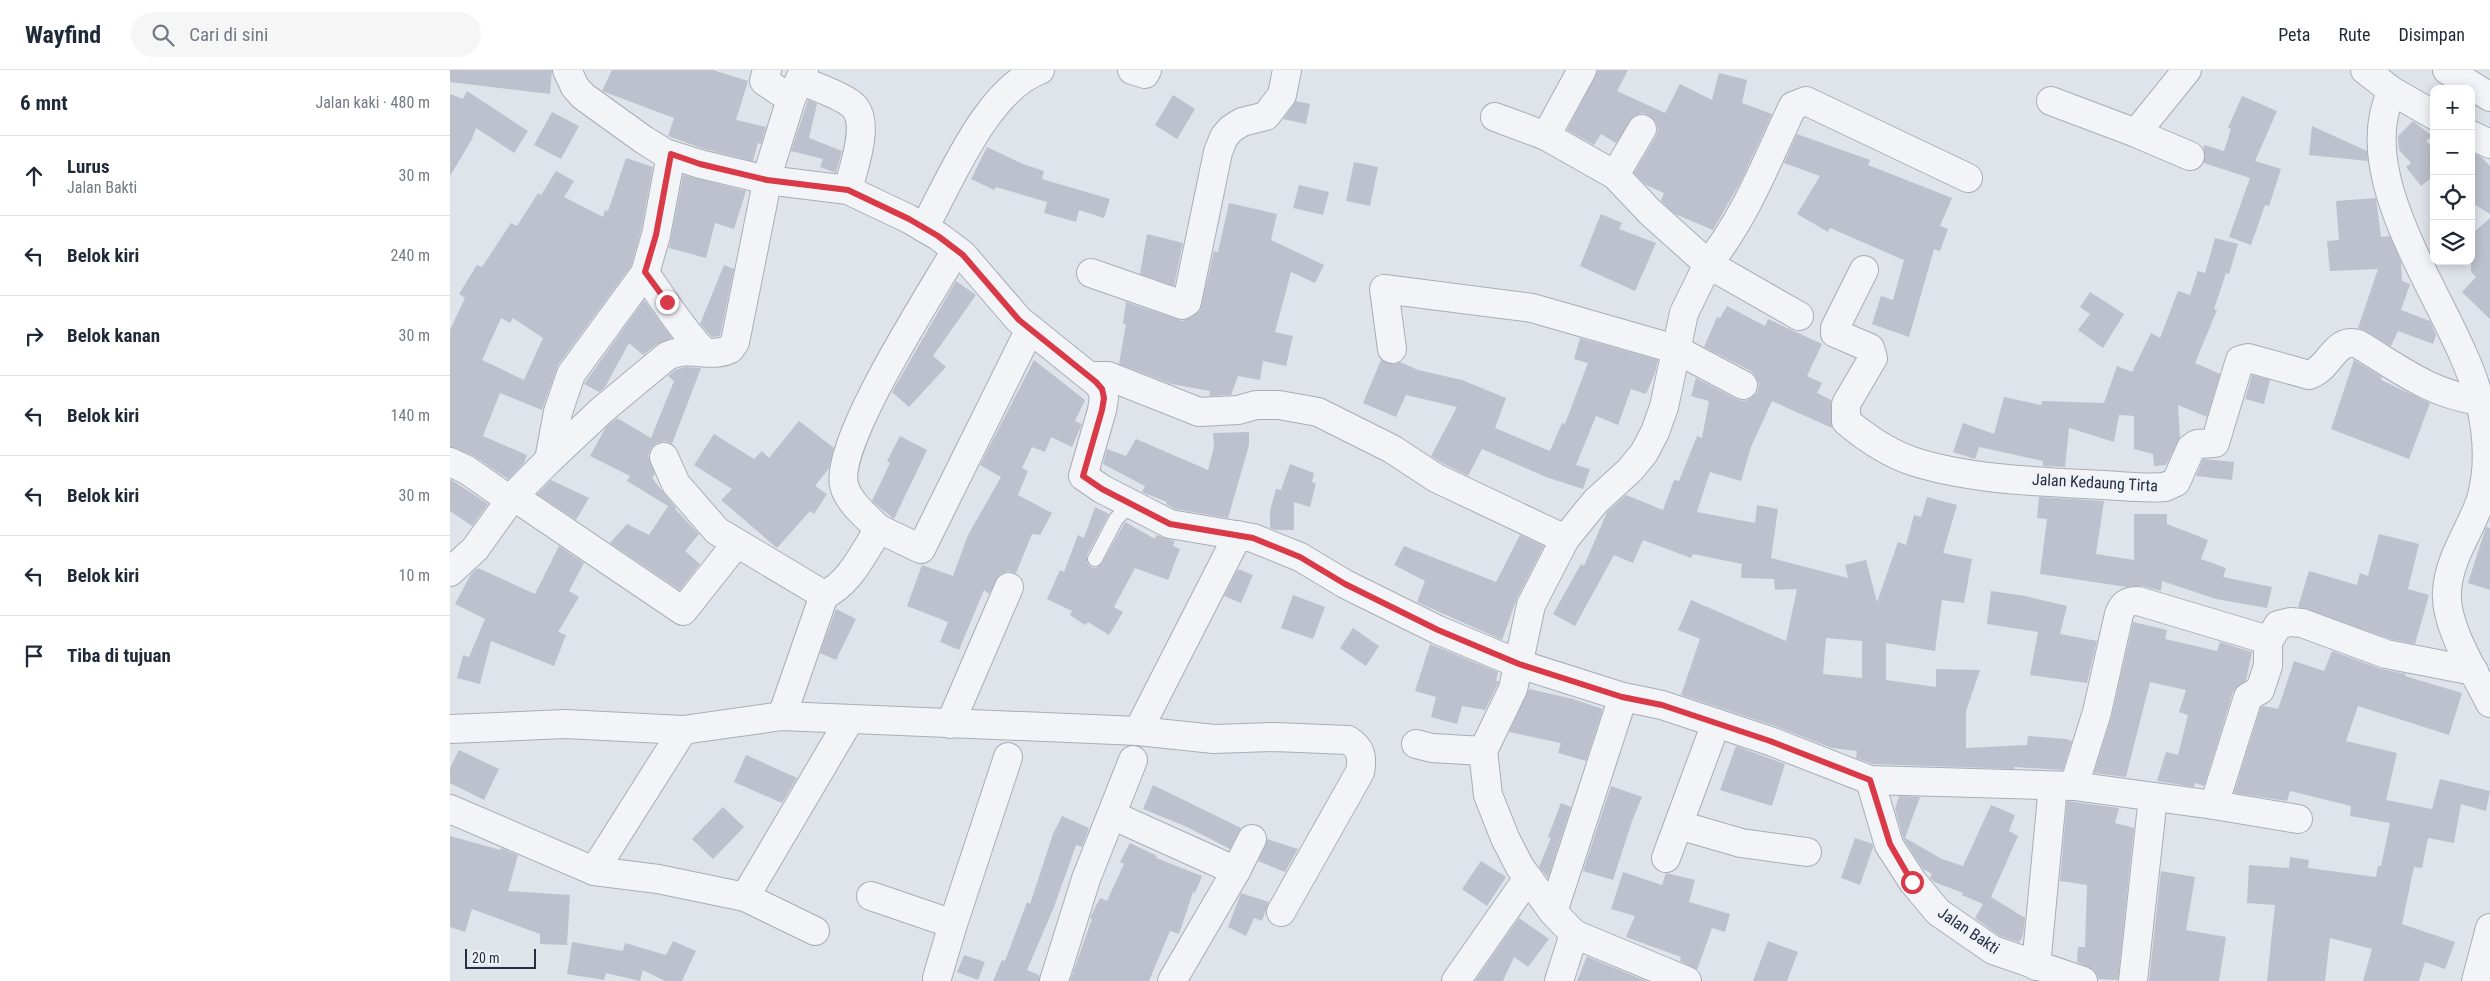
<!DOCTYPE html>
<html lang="id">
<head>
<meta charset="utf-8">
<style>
  :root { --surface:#fff; --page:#f6f6f7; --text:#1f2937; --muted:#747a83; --line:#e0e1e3 }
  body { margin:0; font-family:"Roboto Condensed",sans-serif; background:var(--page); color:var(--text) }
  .controls { position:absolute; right:15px; top:15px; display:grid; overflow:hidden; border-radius:10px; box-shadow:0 2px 12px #0003 }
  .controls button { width:45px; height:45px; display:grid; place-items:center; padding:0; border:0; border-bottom:1px solid var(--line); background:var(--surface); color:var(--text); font:25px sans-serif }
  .scale { position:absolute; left:15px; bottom:12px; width:71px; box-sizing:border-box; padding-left:5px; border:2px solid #262f42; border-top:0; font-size:14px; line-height:18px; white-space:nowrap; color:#262f42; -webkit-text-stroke:4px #eff2f7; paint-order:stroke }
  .stop { position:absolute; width:15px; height:15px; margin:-11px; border:4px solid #da3948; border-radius:50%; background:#fff }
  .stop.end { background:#da3948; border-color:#fff; box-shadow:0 1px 5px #0008 }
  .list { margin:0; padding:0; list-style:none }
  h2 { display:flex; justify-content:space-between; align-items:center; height:65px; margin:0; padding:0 20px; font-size:21px }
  h2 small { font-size:16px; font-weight:400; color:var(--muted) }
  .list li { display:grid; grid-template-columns:32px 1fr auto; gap:15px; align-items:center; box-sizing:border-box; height:80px; padding:0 20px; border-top:1px solid var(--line) }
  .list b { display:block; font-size:19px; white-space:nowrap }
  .list p { margin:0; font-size:16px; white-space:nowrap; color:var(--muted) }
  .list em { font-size:16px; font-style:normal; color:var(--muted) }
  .icon { flex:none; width:28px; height:28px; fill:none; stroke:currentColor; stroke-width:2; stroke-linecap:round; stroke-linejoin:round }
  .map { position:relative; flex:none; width:2040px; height:911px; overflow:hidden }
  header { display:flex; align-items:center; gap:30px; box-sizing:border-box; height:70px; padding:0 25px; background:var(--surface); border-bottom:1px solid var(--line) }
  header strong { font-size:24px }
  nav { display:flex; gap:28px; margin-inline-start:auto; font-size:18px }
  .search { width:350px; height:45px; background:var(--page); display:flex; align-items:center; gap:12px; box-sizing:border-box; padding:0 18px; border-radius:28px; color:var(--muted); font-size:19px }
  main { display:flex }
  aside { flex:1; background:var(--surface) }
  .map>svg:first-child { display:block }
</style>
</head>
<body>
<header>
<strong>Wayfind</strong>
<div class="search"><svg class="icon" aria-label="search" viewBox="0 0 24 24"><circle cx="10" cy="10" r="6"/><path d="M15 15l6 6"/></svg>Cari di sini</div>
<nav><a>Peta</a><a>Rute</a><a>Disimpan</a></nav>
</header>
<main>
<aside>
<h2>6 mnt<small>Jalan kaki · 480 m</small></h2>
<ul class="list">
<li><svg class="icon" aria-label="ahead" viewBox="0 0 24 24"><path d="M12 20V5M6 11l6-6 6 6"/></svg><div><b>Lurus</b><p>Jalan Bakti</p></div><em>30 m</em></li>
<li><svg class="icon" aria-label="left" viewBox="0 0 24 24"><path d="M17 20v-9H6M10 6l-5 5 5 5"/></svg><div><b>Belok kiri</b></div><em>240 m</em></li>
<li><svg class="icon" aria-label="right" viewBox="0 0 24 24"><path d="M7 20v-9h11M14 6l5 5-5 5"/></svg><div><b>Belok kanan</b></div><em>30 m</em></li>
<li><svg class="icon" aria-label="left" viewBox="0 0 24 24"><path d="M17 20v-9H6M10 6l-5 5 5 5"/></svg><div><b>Belok kiri</b></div><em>140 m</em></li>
<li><svg class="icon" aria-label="left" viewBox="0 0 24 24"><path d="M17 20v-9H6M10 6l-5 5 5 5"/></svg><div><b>Belok kiri</b></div><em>30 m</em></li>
<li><svg class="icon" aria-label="left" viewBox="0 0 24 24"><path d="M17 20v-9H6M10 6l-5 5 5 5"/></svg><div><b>Belok kiri</b></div><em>10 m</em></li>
<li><svg class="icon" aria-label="arrive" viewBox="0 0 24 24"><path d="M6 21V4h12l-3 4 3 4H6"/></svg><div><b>Tiba di tujuan</b></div></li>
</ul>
</aside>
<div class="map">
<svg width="2040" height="911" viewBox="0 0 2040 911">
  <rect width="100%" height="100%" fill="#dfe3ea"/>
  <g fill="#bcc1cd" fill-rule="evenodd">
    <polygon points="0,0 102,0 100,24 0,12"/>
    <polygon points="162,0 263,0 298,11 286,50 316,57 311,74 308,73 303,91 254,79 218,66 224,48 152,21"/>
    <polygon points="1148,0 1178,0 1167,21 1215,43 1230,14 1262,30 1269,3 1297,10 1292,33 1322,44 1291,111 1263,160 1225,144 1211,131 1214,123 1196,115 1184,103 1206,66 1208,60 1206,52 1200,46 1193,43 1184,46 1166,73 1151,64 1144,75 1117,60"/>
    <polygon points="17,21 78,61 64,83 26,58 21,71 0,106 0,24 13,29"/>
    <polygon points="723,25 745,39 727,69 705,55"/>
    <polygon points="1792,26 1827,41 1805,91 1831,99 1819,136 1815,135 1801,175 1779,167 1800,108 1754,93 1754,75 1774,81 1781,59 1778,58"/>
    <polygon points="358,30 367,34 359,68 392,81 386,103 370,97 373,89 341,81"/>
    <polygon points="846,31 860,34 856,54 833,49"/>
    <polygon points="102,42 129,56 111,89 84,75"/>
    <polygon points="1963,51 1982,66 1976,71 1984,80 1984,106 1971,116 1956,97 1961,93 1949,80 1948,66"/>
    <polygon points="1862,56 1917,81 1918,91 1859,85"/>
    <polygon points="1347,64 1420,90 1418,95 1502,128 1490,156 1498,159 1490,181 1484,179 1459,267 1422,254 1431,226 1443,230 1454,190 1380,158 1378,162 1347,144 1370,106 1334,93"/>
    <polygon points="537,77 573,94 594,101 592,109 660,129 654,148 629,140 626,152 594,143 597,132 546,117 544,120 521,109"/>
    <polygon points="2021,82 2031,87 2040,96 2040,144 2021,132"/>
    <path d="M 176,88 L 203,97 L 191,161 L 181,196 L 108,295 L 92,340 L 50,323 L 33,366 L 77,385 L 74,393 L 58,409 L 24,386 L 0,377 L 0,260 L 15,228 L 9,224 L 27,195 L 32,197 L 61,153 L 67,156 L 88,123 L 91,125 L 106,101 L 124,111 L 114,127 L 153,147 L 155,140 L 158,141 ZM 51,248 L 60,253 L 63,248 L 93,268 L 74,310 L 32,290 Z"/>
    <polygon points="904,92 928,97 920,136 896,131"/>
    <polygon points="233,105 296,121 284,159 265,153 256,188 219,178"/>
    <polygon points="849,115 879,122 873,145 843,138"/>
    <polygon points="1926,128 1931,167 1940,166 1951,192 1952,211 1960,214 1951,240 1980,251 1986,265 1983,274 1948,261 1941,276 1916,261 1908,258 1928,199 1880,201 1877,171 1889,170 1886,131"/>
    <polygon points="779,133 827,144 821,170 874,195 865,213 841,202 825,262 843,266 836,296 813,291 810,310 788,306 781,325 759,326 760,321 721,314 669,294 676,254 673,254 676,232 733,251 750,241 764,181 768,182"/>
    <polygon points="1151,144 1172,153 1169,159 1206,173 1185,221 1130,196"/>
    <polygon points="2040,148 2040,249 2012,222 2026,207 2021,202 2021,165"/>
    <polygon points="697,164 733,173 724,216 690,204"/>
    <polygon points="1765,168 1788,174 1779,204 1776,203 1764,239 1767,240 1745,293 1770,304 1757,347 1728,335 1730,368 1716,395 1704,396 1703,384 1684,379 1684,346 1669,345 1664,372 1619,358 1615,397 1593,396 1593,391 1529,377 1525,389 1503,382 1513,353 1544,364 1554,327 1591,335 1592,331 1654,333 1667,296 1682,302 1701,263 1710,268 1728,221 1740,225 1748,201 1755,203"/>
    <polygon points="274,195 284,199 270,266 262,267 250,254"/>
    <polygon points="506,211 526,225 483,286 496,297 459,337 442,322"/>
    <polygon points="1640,222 1674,244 1653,278 1628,260 1640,244 1630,237"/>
    <polygon points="194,230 222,268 207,274 193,285 179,273 155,317 149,322 134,314"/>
    <path d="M 1277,236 L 1315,256 L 1318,249 L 1372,274 L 1357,306 L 1372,313 L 1367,323 L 1381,330 L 1382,358 L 1322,331 L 1301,377 L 1291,411 L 1260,402 L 1247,442 L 1305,453 L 1307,435 L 1328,439 L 1321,488 L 1398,508 L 1395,495 L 1416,490 L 1427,532 L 1448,472 L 1456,475 L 1464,445 L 1471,447 L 1477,427 L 1507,435 L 1493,483 L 1522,489 L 1514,533 L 1492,530 L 1485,581 L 1436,573 L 1436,610 L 1486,617 L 1486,599 L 1530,600 L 1516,641 L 1516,678 L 1577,675 L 1578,666 L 1616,669 L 1622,671 L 1613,700 L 1564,697 L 1564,699 L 1423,694 L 1406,688 L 1407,681 L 1382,678 L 1325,656 L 1231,625 L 1250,569 L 1228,560 L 1241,530 L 1336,571 L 1347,519 L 1325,520 L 1324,509 L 1291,508 L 1292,494 L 1243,484 L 1241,488 L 1193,470 L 1183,493 L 1164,485 L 1125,556 L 1103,544 L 1131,494 L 1134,496 L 1157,442 L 1176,425 L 1213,440 L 1224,410 L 1229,411 L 1247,366 L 1252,368 L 1259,331 L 1241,326 L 1246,308 L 1286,329 L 1294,331 L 1301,328 L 1307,323 L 1309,314 L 1306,307 L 1301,301 L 1254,277 L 1267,247 L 1270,248 ZM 1376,568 L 1412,571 L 1412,608 L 1373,604 Z"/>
    <polygon points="1130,268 1208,290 1205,303 1196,324 1181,319 1168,355 1146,346 1126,395 1140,399 1133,419 1096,407 1032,379 1018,406 994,394 981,386 1007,337 956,325 946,347 913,333 931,290 944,294 950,292 968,300 1012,310 1056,328 1045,358 1100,381 1112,353 1115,354 1138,293 1124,289"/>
    <polygon points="584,290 635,330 625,351 632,354 622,377 601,367 595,382 582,377 572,398 578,401 568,425 602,443 590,465 582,464 566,503 558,501 550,504 539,524 534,520 509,580 490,572 498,552 457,536 472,495 503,506 518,465 551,407 530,395"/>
    <polygon points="1904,290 1932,307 1931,310 1980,333 1959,389 1881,359"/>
    <polygon points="235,297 251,298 222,374 215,371 207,373 201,378 198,386 205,404 202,408 226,438 225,439 249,464 235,481 250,494 230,520 160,473 177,454 199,465 218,436 177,411 180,406 140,386 156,357 167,348 201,368 224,311 218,306 225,300"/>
    <polygon points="1802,305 1820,310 1814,334 1795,329"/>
    <polygon points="349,351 384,378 379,398 365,416 377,424 364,444 360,441 327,478 271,430 282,419 244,395 264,364 304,389 312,381 319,388"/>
    <polygon points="799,362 799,375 778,448 725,439 716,434 717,432 692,422 695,416 653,394 657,379 676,386 686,369 758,400 764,377 763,363"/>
    <polygon points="450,366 477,380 444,449 422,431 440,393 437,391"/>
    <polygon points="1753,389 1784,392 1782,410 1746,406"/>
    <polygon points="840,394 864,403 862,412 866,413 860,437 844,432 844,460 825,460 820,458 820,441 826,419 831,420"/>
    <polygon points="0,409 38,434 22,456 0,441"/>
    <polygon points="101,410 139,428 126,450 87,424"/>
    <polygon points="1589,427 1654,431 1646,484 1684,490 1684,444 1717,444 1717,454 1758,470 1751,489 1776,498 1773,507 1822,517 1817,538 1766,529 1712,511 1711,521 1692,516 1677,517 1590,504 1597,449 1587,448"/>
    <polygon points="645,437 659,444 637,485 637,493 641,497 646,498 652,493 675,452 705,469 706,465 725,471 723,476 730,479 718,510 685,498 664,537 673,542 659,565 638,552 635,555 620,545 622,541 597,529 610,500 614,502 628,465 634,468"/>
    <polygon points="2036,457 2040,458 2040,520 2018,513"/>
    <polygon points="1929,464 1969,474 1958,519 1979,525 1965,574 1940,569 1848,537 1859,501 1907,515 1910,503 1918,506"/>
    <polygon points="1070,465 1094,476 1067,528 1052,570 967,532 975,511 944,495 954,476 1046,512"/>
    <polygon points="109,476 134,493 119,521 129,527 108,562 116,565 104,596 41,571 30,614 7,608 13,585 19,587 35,549 5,534 21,504 28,498 85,524"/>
    <polygon points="788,499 803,505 791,533 774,526"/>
    <polygon points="1541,521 1575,526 1617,536 1610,564 1647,571 1637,613 1580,605 1588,562 1537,554"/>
    <polygon points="843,525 875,537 863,569 831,558"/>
    <polygon points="386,539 406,549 386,590 370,583"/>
    <polygon points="1683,552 1717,560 1715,569 1767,581 1770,572 1802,582 1796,610 1783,622 1754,716 1745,713 1744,717 1707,711 1716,682 1728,685 1738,645 1729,642 1736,620 1700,612 1676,707 1644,703 1662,645"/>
    <polygon points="903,558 929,576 916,596 890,578"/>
    <polygon points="980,574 1048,602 1046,611 1049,611 1048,614 1035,640 1012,636 1007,654 981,647 986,627 965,621"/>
    <polygon points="1882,581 1931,599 1956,604 1955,606 2012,623 1999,665 1908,636 1896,671 1947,683 1936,730 1982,739 1990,709 2040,721 2036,741 2011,734 2004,773 1978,768 1972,798 1964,797 1952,854 2005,872 1995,899 1975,892 1969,911 1913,911 1922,879 1880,868 1875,911 1817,911 1825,835 1797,833 1799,795 1839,798 1840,787 1859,790 1858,798 1926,807 1928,796 1931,796 1940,753 1900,746 1901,736 1840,721 1837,731 1784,723 1811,637 1814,636 1828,639 1844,591 1874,601"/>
    <polygon points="1079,619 1123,629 1153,639 1136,691 1108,683 1111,673 1059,662"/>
    <polygon points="1286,676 1335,694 1322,736 1270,720"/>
    <polygon points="9,680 49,699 34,730 0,713 0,698"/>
    <polygon points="296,685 347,708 332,733 284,712"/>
    <polygon points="703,715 791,758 780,779 737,757 693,739"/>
    <polygon points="1161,716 1192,727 1182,751 1163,810 1133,801"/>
    <polygon points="1449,726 1470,727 1455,768 1492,789 1513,796 1541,735 1565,745 1559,761 1568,766 1541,827 1575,848 1573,866 1569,872 1550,866 1525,848 1533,834 1512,825 1513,823 1484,812 1480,808 1482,804 1473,799 1453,768 1445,739"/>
    <polygon points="1617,731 1669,738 1665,753 1684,758 1668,910 1648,909 1644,900 1627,892 1628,877 1635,877 1637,815 1610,811"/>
    <polygon points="1111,733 1121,737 1098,808 1089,797 1101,768 1098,767"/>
    <polygon points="273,737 294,757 263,789 242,769"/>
    <polygon points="612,746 639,758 632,777 626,775 604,837 577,900 589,905 589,911 543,911 552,890 555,891 577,832 580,834 603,764"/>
    <polygon points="0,766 50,780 51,778 68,785 58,821 120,825 117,875 90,874 90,864 22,839 15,862 0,857"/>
    <polygon points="1405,768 1423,774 1423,777 1410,815 1391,808"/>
    <polygon points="817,769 848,779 835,802 808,791"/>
    <polygon points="680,773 707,786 706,788 752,806 745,823 743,822 729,864 720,861 699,911 620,911 642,849 640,848 650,828 657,831 674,794 670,792"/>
    <polygon points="1031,791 1056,807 1037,836 1012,819"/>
    <polygon points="1711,801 1745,807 1736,860 1776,867 1769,911 1699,911"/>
    <polygon points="1173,802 1212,815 1216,803 1245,810 1239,832 1280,844 1275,862 1262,858 1247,900 1230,891 1231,887 1176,867 1185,846 1161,839"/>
    <polygon points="791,823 819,832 812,851 804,848 796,866 778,857"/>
    <polygon points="1069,848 1099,869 1078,897 1064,887 1053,911 1025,911"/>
    <polygon points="223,871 246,881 232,911 215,911 193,900 190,911 156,903 154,910 117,904 122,872 173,881 175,873 216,885"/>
    <polygon points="1318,871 1348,882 1337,911 1303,911"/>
    <polygon points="514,885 535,892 528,910 507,902"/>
    <polygon points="1137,886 1138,887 1196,911 1127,911"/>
  </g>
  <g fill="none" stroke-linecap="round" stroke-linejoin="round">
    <g stroke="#a8adb8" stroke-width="16">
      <polyline id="service" points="645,489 666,449 680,435"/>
    </g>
    <g stroke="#a8adb8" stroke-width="30">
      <g id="minor">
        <polyline points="117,0 125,17 133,26 194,70 215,83 250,94 317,110 398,120 459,149 488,166 513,185 569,250 646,312 652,319 654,328 652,340 633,406 652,419 720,454 803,468 850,487 895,514 988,560 1069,594 1173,627 1212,635 1320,671 1420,710 1624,716 1764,735 1848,749"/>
        <polyline points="317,0 314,11 341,29"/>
        <polyline points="682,0 695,4 697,0"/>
        <path d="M 1915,0 L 1942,21 C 1897,113 2009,243 2030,332 C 2038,365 2040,397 2031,429 C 2021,460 1999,487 1997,521 C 1994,555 2025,603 2040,633"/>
        <polyline points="1997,0 2040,27"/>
        <path d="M 350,10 C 366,17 386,23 400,33 C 423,48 403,98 398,120"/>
        <polyline points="1942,21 1984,45"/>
        <polyline points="1601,31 1686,63 1737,0"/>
        <polyline points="1045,47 1096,66 1165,105 1200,142 1258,194 1234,243 1214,337 1205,362 1194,383 1180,400 1146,431 1115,469 1081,535 1063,619 1033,681 1038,725 1055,768 1070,797 1103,842 1124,864 1237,911"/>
        <polyline points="1686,63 1740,86"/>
        <polyline points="2021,65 2040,74"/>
        <polyline points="1096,66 1132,0"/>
        <polyline points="1165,105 1192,59"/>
        <path d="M 474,158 C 500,111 537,19 590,0"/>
        <path d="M 1414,200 L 1385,258 L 1385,263 L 1420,278 L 1423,288 L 1396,334 L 1396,351 C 1416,368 1440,384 1465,392 C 1522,410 1594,412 1654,415 C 1674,416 1695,419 1715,417 L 1726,412 L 1741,378 L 1747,374 L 1765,373 L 1790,290 L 1798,288 L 1859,305 C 1880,299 1884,267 1908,274 C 1950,299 1980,324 2030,331"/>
        <path d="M 195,203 C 214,231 230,256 253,281"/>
        <polyline points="641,203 727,233 732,235 737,232 768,82 774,67 781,59 792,52 816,46 832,25 837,0"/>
        <path d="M 1349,246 L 1258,194 C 1296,147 1317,90 1343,36 L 1356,31 L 1518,108"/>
        <polyline points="942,279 934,219 1082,238 1225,279 1293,315"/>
        <polyline points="640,306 658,306 749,342 788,340 806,335 829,335 868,342 942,379 986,408 1115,469"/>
        <path d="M 214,387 L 226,414 L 267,461 L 374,525 C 400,514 414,481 429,459 C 417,447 398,432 394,415 C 384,372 482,222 506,180"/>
        <polyline points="99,390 108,342 121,304 195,203 206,165 221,85"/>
        <polyline points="0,392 17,400 60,430"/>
        <polyline points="63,426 233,541 286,474"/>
        <polyline points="429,459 471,479 580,259"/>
        <path d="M 0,502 L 25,479 L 63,426 L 99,390 L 152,340 L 217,286 C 241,275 260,289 280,279 L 285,272 L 320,97 L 341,29 L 354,0"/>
        <polyline points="332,646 374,525"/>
        <polyline points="500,654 559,517"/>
        <path d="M 0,659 L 115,654 L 233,660 L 332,646 L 688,661 L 764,669 L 825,667 L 898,670 C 911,678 913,687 910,702 L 831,842"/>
        <polyline points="688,661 788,465"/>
        <polyline points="966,674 982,678 1033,681"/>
        <polyline points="1420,710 1439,775 1463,812 1488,842 1543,880 1633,911"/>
        <path d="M 1624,716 L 1647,642 L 1669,544 C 1673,534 1677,531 1688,531 L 1815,569 L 1821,567 L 1828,555 L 1840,552 L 1852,553 L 1936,584 L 2024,601"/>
        <polyline points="1764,735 1798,627 1810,620 1818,596 1818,569"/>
        <polyline points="0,739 144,801 208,809 295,827 365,861"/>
        <polyline points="662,745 786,801"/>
        <polyline points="1229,755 1291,773 1357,782"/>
        <polyline points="1216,788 1266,653"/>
        <polyline points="144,801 233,660"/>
        <polyline points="421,826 503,854"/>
        <polyline points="295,827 400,649"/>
        <polyline points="1103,842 1173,627"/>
        <polyline points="1586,896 1603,716"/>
        <polyline points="487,908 503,854 558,687"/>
        <polyline points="604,911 636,809 683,690"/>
        <polyline points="722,911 786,801 802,769"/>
        <polyline points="1006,911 1078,808"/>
        <polyline points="1109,911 1124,864"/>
        <polyline points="1683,911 1703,727"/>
        <polyline points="2026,911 2040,858"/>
      </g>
    </g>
    <use href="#service" stroke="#f2f4f7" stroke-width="14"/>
    <use href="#minor" stroke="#f2f4f7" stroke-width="28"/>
  </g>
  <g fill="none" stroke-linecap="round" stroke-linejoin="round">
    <polyline stroke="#da3948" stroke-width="6" points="217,232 195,202 206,165 221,84 250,94 317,110 398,120 459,149 488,166 513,185 569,250 646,312 652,319 654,328 652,340 633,406 652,419 720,454 803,468 850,487 895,514 988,560 1069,594 1172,627 1212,635 1320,671 1420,710 1440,774 1462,812"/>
  </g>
  <g text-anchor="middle" stroke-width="4.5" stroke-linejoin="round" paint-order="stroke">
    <g font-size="16" fill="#262f42" stroke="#eff2f7">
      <text transform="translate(1645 412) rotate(3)" y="6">Jalan Kedaung Tirta</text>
      <text transform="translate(1519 860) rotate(34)" y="6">Jalan Bakti</text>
    </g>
  </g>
</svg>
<div class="controls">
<button>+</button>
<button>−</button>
<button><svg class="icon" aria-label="locate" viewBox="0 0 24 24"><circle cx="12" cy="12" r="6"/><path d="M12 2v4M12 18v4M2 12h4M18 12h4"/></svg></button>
<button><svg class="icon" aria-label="layers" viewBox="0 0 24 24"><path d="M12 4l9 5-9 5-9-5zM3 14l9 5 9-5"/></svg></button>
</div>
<div class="scale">20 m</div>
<div class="stop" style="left:1462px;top:812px"></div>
<div class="stop end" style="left:217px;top:232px"></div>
</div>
</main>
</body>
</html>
